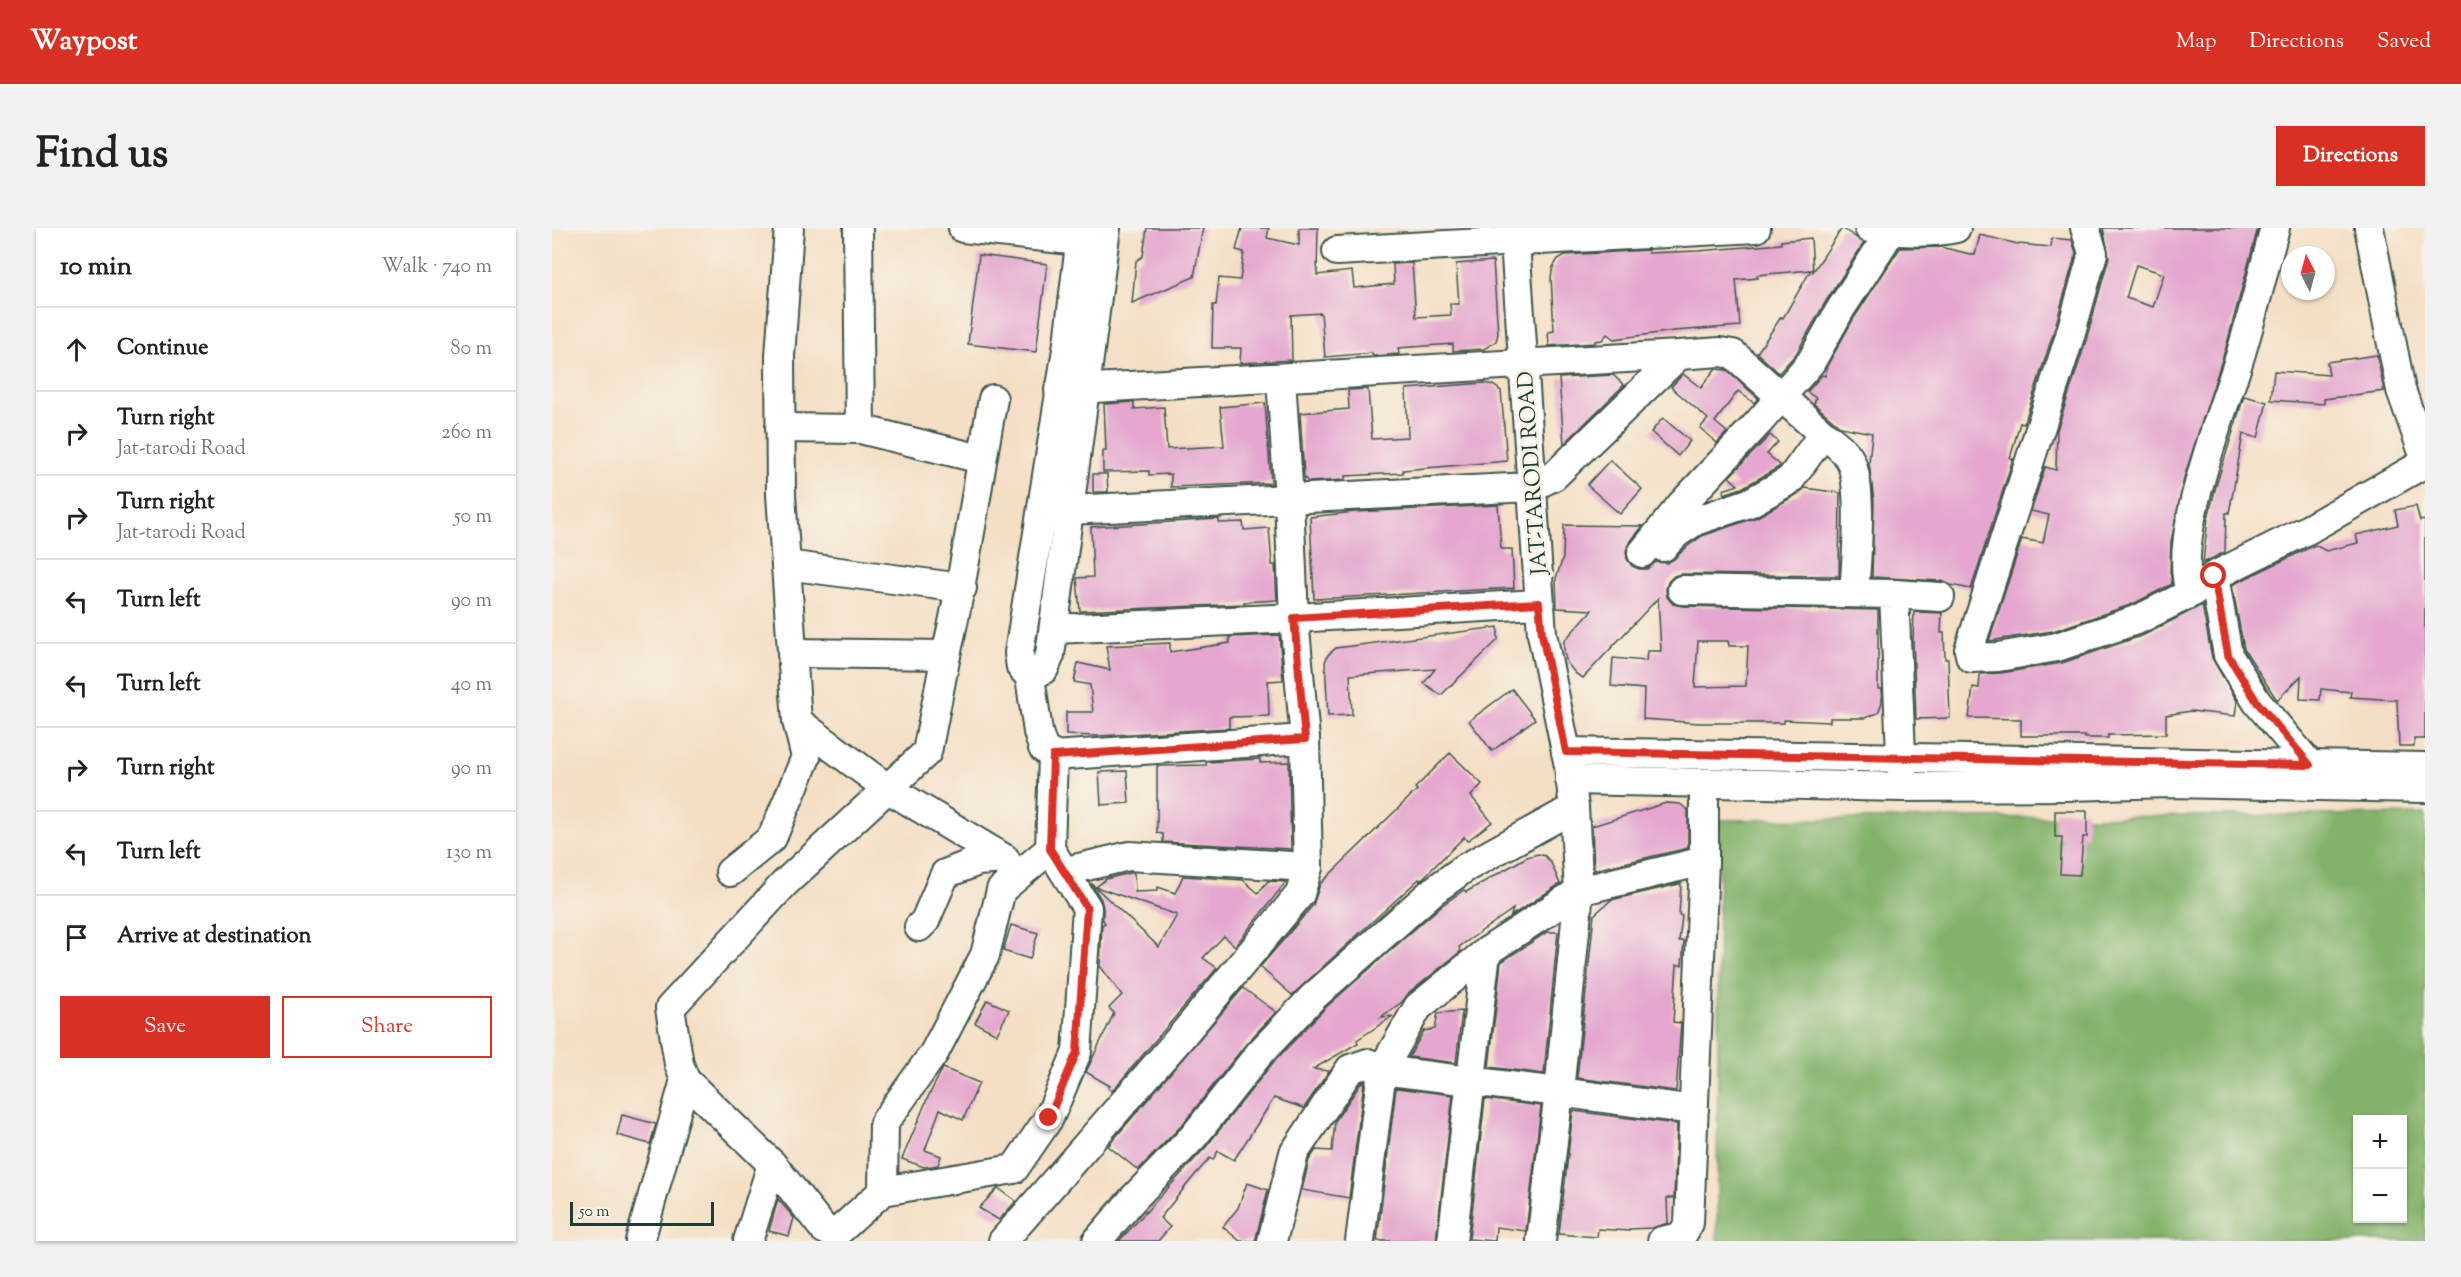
<!DOCTYPE html>
<html lang="en">
<head>
<meta charset="utf-8">
<style>
  :root { --surface:#fff; --page:#f2f2f2; --text:#222; --muted:#767676; --line:#e0e0e0; --accent:#d93025 }
  body { margin:0; font-family:"Sorts Mill Goudy",serif; background:var(--page); color:var(--text) }
  .controls { position:absolute; right:18px; bottom:18px; display:grid; overflow:hidden; border-radius:0px; box-shadow:0 2px 4px #0004 }
  .controls button { width:54px; height:54px; display:grid; place-items:center; padding:0; border:0; border-bottom:2px solid var(--line); background:var(--surface); color:var(--text); font:30px sans-serif }
  .compass { position:absolute; left:1729px; top:18px; width:54px; height:54px; border-radius:50%; background:var(--surface); box-shadow:0 2px 4px #0004; rotate:354deg }
  .scale { position:absolute; left:18px; bottom:15px; width:144px; box-sizing:border-box; padding-left:6px; border:3px solid #1f3d34; border-top:0; font-size:16px; line-height:21px; white-space:nowrap; color:#1f3d34; -webkit-text-stroke:4px #f7f3e8; paint-order:stroke }
  .stop { position:absolute; width:18px; height:18px; margin:-14px; border:4px solid #d93025; border-radius:50%; background:#fff }
  .stop.end { background:#d93025; border-color:#fff; box-shadow:0 2px 6px #0008 }
  .list { margin:0; padding:0; list-style:none }
  h2 { display:flex; justify-content:space-between; align-items:center; height:78px; margin:0; padding:0 24px; font-size:26px }
  h2 small { font-size:20px; font-weight:400; color:var(--muted) }
  .list li { display:grid; grid-template-columns:39px 1fr auto; gap:18px; align-items:center; box-sizing:border-box; height:84px; padding:0 24px; border-top:2px solid var(--line) }
  .list b { display:block; font-size:22px; white-space:nowrap }
  .list p { margin:0; font-size:20px; white-space:nowrap; color:var(--muted) }
  .list em { font-size:20px; font-style:normal; color:var(--muted) }
  .actions { display:flex; gap:12px; padding:18px 24px }
  .actions a { flex:1; padding:14px 0; border:2px solid var(--accent); border-radius:0px; text-align:center; font-size:21px; color:var(--accent) }
  .actions .main { background:var(--accent); color:#fff }
  .icon { flex:none; width:33px; height:33px; fill:none; stroke:currentColor; stroke-width:2; stroke-linecap:round; stroke-linejoin:round }
  .map { position:relative; flex:none; width:1873px; height:1013px; overflow:hidden; border-radius:0px }
  header { display:flex; align-items:center; gap:36px; box-sizing:border-box; height:84px; padding:0 30px; background:var(--accent); color:#fff }
  header strong { font-size:28px }
  nav { display:flex; gap:33px; margin-inline-start:auto; font-size:21px }
  .intro { display:flex; align-items:center; justify-content:space-between; box-sizing:border-box; height:144px; padding:0 36px }
  h1 { margin:0; font-size:42px }
  .button { padding:15px 27px; border-radius:0px; background:var(--accent); color:#fff; font-size:21px; font-weight:700 }
  main { display:flex; gap:36px; padding:0 36px }
  aside { flex:1; background:var(--surface); border-radius:0px; box-shadow:0 2px 4px #0004 }
  .map>svg:first-child { display:block }
</style>
</head>
<body>
<header>
<strong>Waypost</strong>
<nav><a>Map</a><a>Directions</a><a>Saved</a></nav>
</header>
<div class="intro"><h1>Find us</h1><a class="button">Directions</a></div>
<main>
<aside>
<h2>10 min<small>Walk · 740 m</small></h2>
<ul class="list">
<li><svg class="icon" aria-label="ahead" viewBox="0 0 24 24"><path d="M12 20V5M6 11l6-6 6 6"/></svg><div><b>Continue</b></div><em>80 m</em></li>
<li><svg class="icon" aria-label="right" viewBox="0 0 24 24"><path d="M7 20v-9h11M14 6l5 5-5 5"/></svg><div><b>Turn right</b><p>Jat-tarodi Road</p></div><em>260 m</em></li>
<li><svg class="icon" aria-label="right" viewBox="0 0 24 24"><path d="M7 20v-9h11M14 6l5 5-5 5"/></svg><div><b>Turn right</b><p>Jat-tarodi Road</p></div><em>50 m</em></li>
<li><svg class="icon" aria-label="left" viewBox="0 0 24 24"><path d="M17 20v-9H6M10 6l-5 5 5 5"/></svg><div><b>Turn left</b></div><em>90 m</em></li>
<li><svg class="icon" aria-label="left" viewBox="0 0 24 24"><path d="M17 20v-9H6M10 6l-5 5 5 5"/></svg><div><b>Turn left</b></div><em>40 m</em></li>
<li><svg class="icon" aria-label="right" viewBox="0 0 24 24"><path d="M7 20v-9h11M14 6l5 5-5 5"/></svg><div><b>Turn right</b></div><em>90 m</em></li>
<li><svg class="icon" aria-label="left" viewBox="0 0 24 24"><path d="M17 20v-9H6M10 6l-5 5 5 5"/></svg><div><b>Turn left</b></div><em>130 m</em></li>
<li><svg class="icon" aria-label="arrive" viewBox="0 0 24 24"><path d="M6 21V4h12l-3 4 3 4H6"/></svg><div><b>Arrive at destination</b></div></li>
</ul>
<div class="actions"><a class="main">Save</a><a>Share</a></div>
</aside>
<div class="map">
<svg width="1873" height="1013" viewBox="0 0 1873 1013">
  <rect width="100%" height="100%" fill="#f7f3e8"/>
  <filter id="ink" filterUnits="userSpaceOnUse"><feTurbulence type="fractalNoise" baseFrequency=".0167" numOctaves="2"/><feDisplacementMap in="SourceGraphic" scale="12" xChannelSelector="R" yChannelSelector="G"/><feConvolveMatrix kernelMatrix="1 2 1 2 8 2 1 2 1" color-interpolation-filters="sRGB"/></filter>
  <filter id="wash" filterUnits="userSpaceOnUse"><feTurbulence type="fractalNoise" baseFrequency=".008" numOctaves="4" result="noise"/><feDisplacementMap in="SourceGraphic" scale="24" xChannelSelector="R" yChannelSelector="G"/><feGaussianBlur stdDeviation="1.35" result="paint"/><feColorMatrix in="noise" values="0 0 0 0 0 0 0 0 0 0 0 0 0 0 0 0 0 1.4 0 .05"/><feComposite in="paint" operator="in"/></filter>
  <g filter="url(#wash)">
    <rect width="100%" height="100%" fill="#f4dfc5"/>
    <path fill="#83b26b" stroke="#517850" stroke-width="1.5" fill-rule="evenodd" d="M 1873,586 L 1873,1013 L 1165,1013 L 1167,592 ZM 1806,892 L 1850,892 L 1850,990 L 1806,990 Z"/>
    <g id="blocks">
      <g fill="#e5a7cf" fill-rule="evenodd">
        <polygon points="595,0 651,0 642,49 580,75 584,33 591,28"/>
        <polygon points="690,0 717,0 715,10 747,17 747,0 766,0 765,47 800,43 802,60 842,56 841,36 860,35 864,89 899,87 898,76 907,76 904,36 941,33 946,106 944,113 932,121 901,123 901,116 846,120 847,126 821,128 820,125 773,129 769,85 739,87 740,132 688,135 689,120 660,120 661,77 664,77 667,50 688,52 692,24 684,22"/>
        <polygon points="1290,0 1312,15 1274,73 1244,126 1227,145 1205,125 1229,89 1231,90 1259,42 1205,47 1206,50 1184,52 1188,98 1122,103 1062,111 1055,106 1050,112 1043,113 1043,115 997,118 996,104 1002,103 999,49 1001,39 1006,31 1013,27 1096,22 1096,25 1146,23 1229,16 1229,13 1259,10 1261,44"/>
        <path d="M 1551,0 L 1706,0 L 1674,119 L 1632,250 L 1619,314 L 1618,343 L 1620,356 L 1581,376 L 1501,403 L 1437,413 L 1470,311 L 1491,315 L 1497,287 L 1479,283 L 1493,239 L 1504,242 L 1505,202 L 1533,116 L 1557,29 ZM 1584,37 L 1612,46 L 1601,79 L 1574,70 Z"/>
        <polygon points="1428,7 1466,16 1499,19 1500,10 1520,12 1524,25 1501,106 1472,196 1468,195 1458,230 1461,231 1419,361 1399,357 1389,353 1320,349 1322,273 1317,235 1320,205 1289,199 1262,176 1264,170 1255,164 1270,147 1273,148 1275,138 1302,90 1348,20 1388,19 1423,27"/>
        <polygon points="427,27 495,36 484,124 416,116"/>
        <polygon points="1825,127 1832,163 1772,171 1772,176 1719,172 1722,143 1777,147 1775,134"/>
        <polygon points="1163,141 1174,142 1206,170 1202,175 1186,163 1163,194 1175,204 1165,215 1148,200 1156,191 1119,159 1131,146 1149,160"/>
        <polygon points="1061,147 1072,157 1012,216 1007,150"/>
        <polygon points="932,155 941,157 949,163 955,233 851,242 851,245 793,248 793,252 756,254 752,249 748,185 797,181 796,162 816,161 820,211 856,209 854,161"/>
        <polygon points="1692,168 1715,174 1706,210 1691,206 1681,264 1677,285 1674,285 1673,324 1651,335 1656,290 1664,258"/>
        <polygon points="582,174 582,181 612,179 615,221 672,218 668,179 713,175 719,255 619,259 619,246 597,247 597,243 551,244 551,223 554,223 552,176"/>
        <polygon points="1111,190 1138,213 1126,228 1099,204"/>
        <polygon points="1218,207 1226,214 1215,226 1228,237 1227,239 1190,260 1172,266 1171,262 1186,257 1177,249"/>
        <polygon points="1058,232 1090,261 1068,286 1035,257"/>
        <polygon points="541,246 555,246 556,264 541,264"/>
        <path d="M 1253,260 L 1288,265 L 1287,348 L 1130,346 L 1122,348 L 1116,354 L 1114,361 L 1115,369 L 1121,376 L 1130,378 L 1326,382 L 1326,461 L 1330,461 L 1330,474 L 1326,485 L 1313,490 L 1278,490 L 1278,494 L 1232,492 L 1232,495 L 1147,495 L 1091,491 L 1092,461 L 1059,458 L 1061,430 L 1094,433 L 1095,423 L 1109,423 L 1106,370 L 1031,450 L 1024,446 L 1015,435 L 1012,425 L 1012,413 L 1040,382 L 1005,380 L 1004,350 L 1011,330 L 1012,297 L 1091,298 L 1077,315 L 1074,323 L 1075,331 L 1080,338 L 1087,341 L 1095,341 L 1104,334 L 1115,335 L 1122,331 L 1136,318 L 1150,308 L 1205,289 L 1246,266 ZM 1146,413 L 1176,413 L 1177,418 L 1196,418 L 1194,458 L 1143,459 Z"/>
        <polygon points="946,277 949,321 960,321 962,360 762,371 758,289 803,284"/>
        <polygon points="1864,278 1868,293 1873,292 1873,511 1862,511 1862,518 1847,518 1845,472 1798,469 1799,464 1769,461 1768,472 1748,471 1749,448 1725,472 1692,421 1680,357 1763,317 1774,323 1806,315 1804,307 1846,297 1843,282"/>
        <polygon points="667,291 667,295 691,294 692,302 717,300 720,337 723,337 725,372 692,374 692,376 528,383 525,350 541,349 539,299"/>
        <polygon points="1650,377 1660,430 1685,473 1683,488 1639,483 1614,487 1614,506 1556,507 1556,510 1533,510 1533,508 1469,508 1469,491 1417,490 1421,459 1427,460 1428,446 1449,445 1510,435 1592,407"/>
        <polygon points="1362,384 1390,385 1389,405 1392,405 1393,431 1396,431 1398,490 1364,491 1361,412"/>
        <polygon points="946,399 946,412 889,467 872,455 883,441 798,447 800,487 776,488 773,434 776,427 784,420"/>
        <polygon points="727,407 731,452 716,453 717,488 677,489 677,500 546,508 514,507 514,484 541,484 538,457 522,454 526,435 558,442 554,418 618,415 618,424 678,415 677,409"/>
        <polygon points="960,461 983,491 940,523 917,493"/>
        <polygon points="898,525 930,556 919,568 940,594 915,613 912,609 868,653 867,651 740,767 708,739 761,677 768,656 865,562 863,560"/>
        <polygon points="708,531 708,535 737,534 739,621 611,614 611,606 605,605 605,538 654,537 654,534"/>
        <polygon points="575,543 577,575 549,577 547,544"/>
        <polygon points="1114,575 1128,576 1136,582 1136,620 1042,642 1040,598"/>
        <polygon points="1503,583 1535,583 1535,609 1531,609 1528,647 1508,646 1510,609 1503,609"/>
        <polygon points="986,626 993,628 999,635 1008,656 959,688 961,681 907,719 909,723 856,766 850,774 829,789 841,788 805,812 806,815 761,841 777,843 752,880 722,870 682,932 666,923 661,932 658,930 642,948 608,990 618,999 606,1013 567,1013 654,919 719,837 772,781 889,678 912,662 914,664 975,629"/>
        <polygon points="578,645 582,645 583,664 606,663 606,659 623,665 631,648 691,652 706,665 716,653 734,654 683,718 672,708 651,730 665,740 560,863 556,860 558,858 534,844 562,785 557,780 570,767 548,738 550,697 553,695 551,692 551,680 549,671 539,655 607,719 625,687 544,659 554,651"/>
        <polygon points="1127,656 1129,656 1127,687 1130,688 1127,713 1132,713 1130,737 1125,737 1121,794 1129,795 1124,863 1025,850 1042,687 1059,672"/>
        <polygon points="459,697 486,705 478,731 451,723"/>
        <polygon points="995,704 1006,704 992,846 937,839 949,734"/>
        <polygon points="691,760 724,784 694,816 630,897 586,942 556,918"/>
        <polygon points="435,772 457,782 445,806 423,795"/>
        <polygon points="910,783 904,835 857,829 872,803 883,801 886,785"/>
        <polygon points="391,840 427,855 411,892 388,881 373,922 389,928 386,937 372,939 350,931 376,869"/>
        <polygon points="812,854 797,970 750,962 757,932 764,922 780,923 783,893 809,855"/>
        <polygon points="844,860 901,867 884,1013 825,1013"/>
        <polygon points="933,871 989,878 974,1003 944,999 943,1013 917,1011"/>
        <polygon points="1021,883 1125,896 1122,970 1115,970 1116,995 1100,1000 1077,1001 1077,1003 1046,1001 1045,1009 1007,1006"/>
        <polygon points="70,887 104,896 98,916 65,907"/>
        <polygon points="695,955 716,962 704,1010 702,1013 688,1013 671,999 686,980"/>
        <polygon points="446,960 464,973 447,992 427,980"/>
        <polygon points="226,971 242,990 237,1008 217,1003"/>
      </g>
    </g>
  </g>
  <g filter="url(#ink)">
    <use href="#blocks" fill-opacity="0" stroke="#3f554a" stroke-width="1.5"/>
    <g fill="none" stroke-linecap="round" stroke-linejoin="round">
      <g stroke="#3f554a" stroke-width="32">
        <g id="minor">
          <polyline points="306,0 308,201"/>
          <polyline points="411,0 527,13 543,23"/>
          <polyline points="530,0 516,115 467,425 469,439 478,449 486,504 491,520 501,528 753,511"/>
          <path d="M 1317,0 C 1345,4 1376,6 1404,0"/>
          <polyline points="1533,0 1541,25 1517,111 1417,422 1419,430 1446,429 1505,419 1587,391 1639,365 1662,348 1755,302 1873,235"/>
          <polyline points="1817,0 1849,162 1873,230"/>
          <polyline points="785,23 1204,0"/>
          <polyline points="507,162 1127,127 1002,248 979,259 517,282"/>
          <polyline points="228,200 308,201 429,231"/>
          <path d="M 1271,206 C 1279,212 1289,219 1295,227 C 1313,250 1304,335 1302,365"/>
          <polyline points="1111,319 1125,305 1143,293 1197,275 1238,252 1271,206 1181,126 1168,124 1127,127"/>
          <polyline points="1090,325 1129,277 1207,194 1259,134 1288,82 1339,3"/>
          <polyline points="234,337 410,360"/>
          <polyline points="1662,348 1676,427 1705,474 1758,537"/>
          <polyline points="1130,362 1342,366 1350,548"/>
          <path d="M 1639,365 C 1618,318 1668,190 1684,141 C 1699,95 1710,47 1723,0"/>
          <polyline points="1342,366 1388,369"/>
          <polyline points="502,401 742,390 737,271 729,151"/>
          <path d="M 240,425 L 394,427 C 414,342 425,256 441,171"/>
          <polyline points="394,427 375,524 233,655 118,780 127,836 133,852 220,936 272,1001 280,1005 288,1002 331,963 332,895 382,825 433,727 449,662 498,621"/>
          <polyline points="478,449 492,441 498,427 554,0"/>
          <polyline points="245,493 335,560 453,631"/>
          <polyline points="1014,524 1873,539"/>
          <polyline points="1018,552 1350,559 1518,558 1617,555 1873,560"/>
          <polyline points="1152,633 1152,555"/>
          <polyline points="514,643 577,628 756,639"/>
          <polyline points="178,644 220,610 254,529 245,493 229,267 228,128 237,0"/>
          <polyline points="367,699 373,693 393,646 426,633 453,631 455,636"/>
          <polyline points="331,963 462,941 497,890 525,824 535,680 498,621 501,528"/>
          <polyline points="88,1013 133,852"/>
          <polyline points="196,1013 220,936"/>
          <polyline points="451,1013 628,810 748,666 756,639 753,511 742,390 987,376"/>
          <polyline points="545,1013 581,971 642,908 707,826 761,769 881,663 913,640 1022,580"/>
          <polyline points="720,1013 742,925 798,841 816,835 830,842 1007,864 989,1013"/>
          <polyline points="808,1013 830,842 866,779 934,724 1027,663 1022,580 1017,538 990,406 962,0"/>
          <polyline points="900,1013 934,724"/>
          <polyline points="1110,1013 1129,1009 1137,995 1152,633 1027,663 1007,864 1142,882"/>
        </g>
      </g>
      <use href="#minor" stroke="#fff" stroke-width="28"/>
    </g>
  </g>
  <g fill="none" stroke-linecap="round" stroke-linejoin="round" filter="url(#ink)">
    <polyline stroke="#d93025" stroke-width="8" points="497,890 525,824 535,680 498,621 501,528 753,511 742,390 987,375 990,406 1014,524 1758,537 1705,474 1676,427 1662,348"/>
  </g>
  <g text-anchor="middle" stroke-width="6" stroke-linejoin="round" paint-order="stroke">
    <g font-size="22" fill="#1f3d34" stroke="#f7f3e8">
      <text transform="translate(979 245) rotate(-94)" y="8">JAT-TARODI ROAD</text>
    </g>
  </g>
</svg>
<div class="controls">
<button>+</button>
<button>−</button>
</div>
<svg class="compass" viewBox="-18 -18 36 36"><path d="M0-13l5 13h-10z" fill="#e53935"/><path d="M0 13l5-13h-10z" fill="#767676"/></svg>
<div class="scale">50 m</div>
<div class="stop" style="left:1662px;top:348px"></div>
<div class="stop end" style="left:497px;top:890px"></div>
</div>
</main>
</body>
</html>
